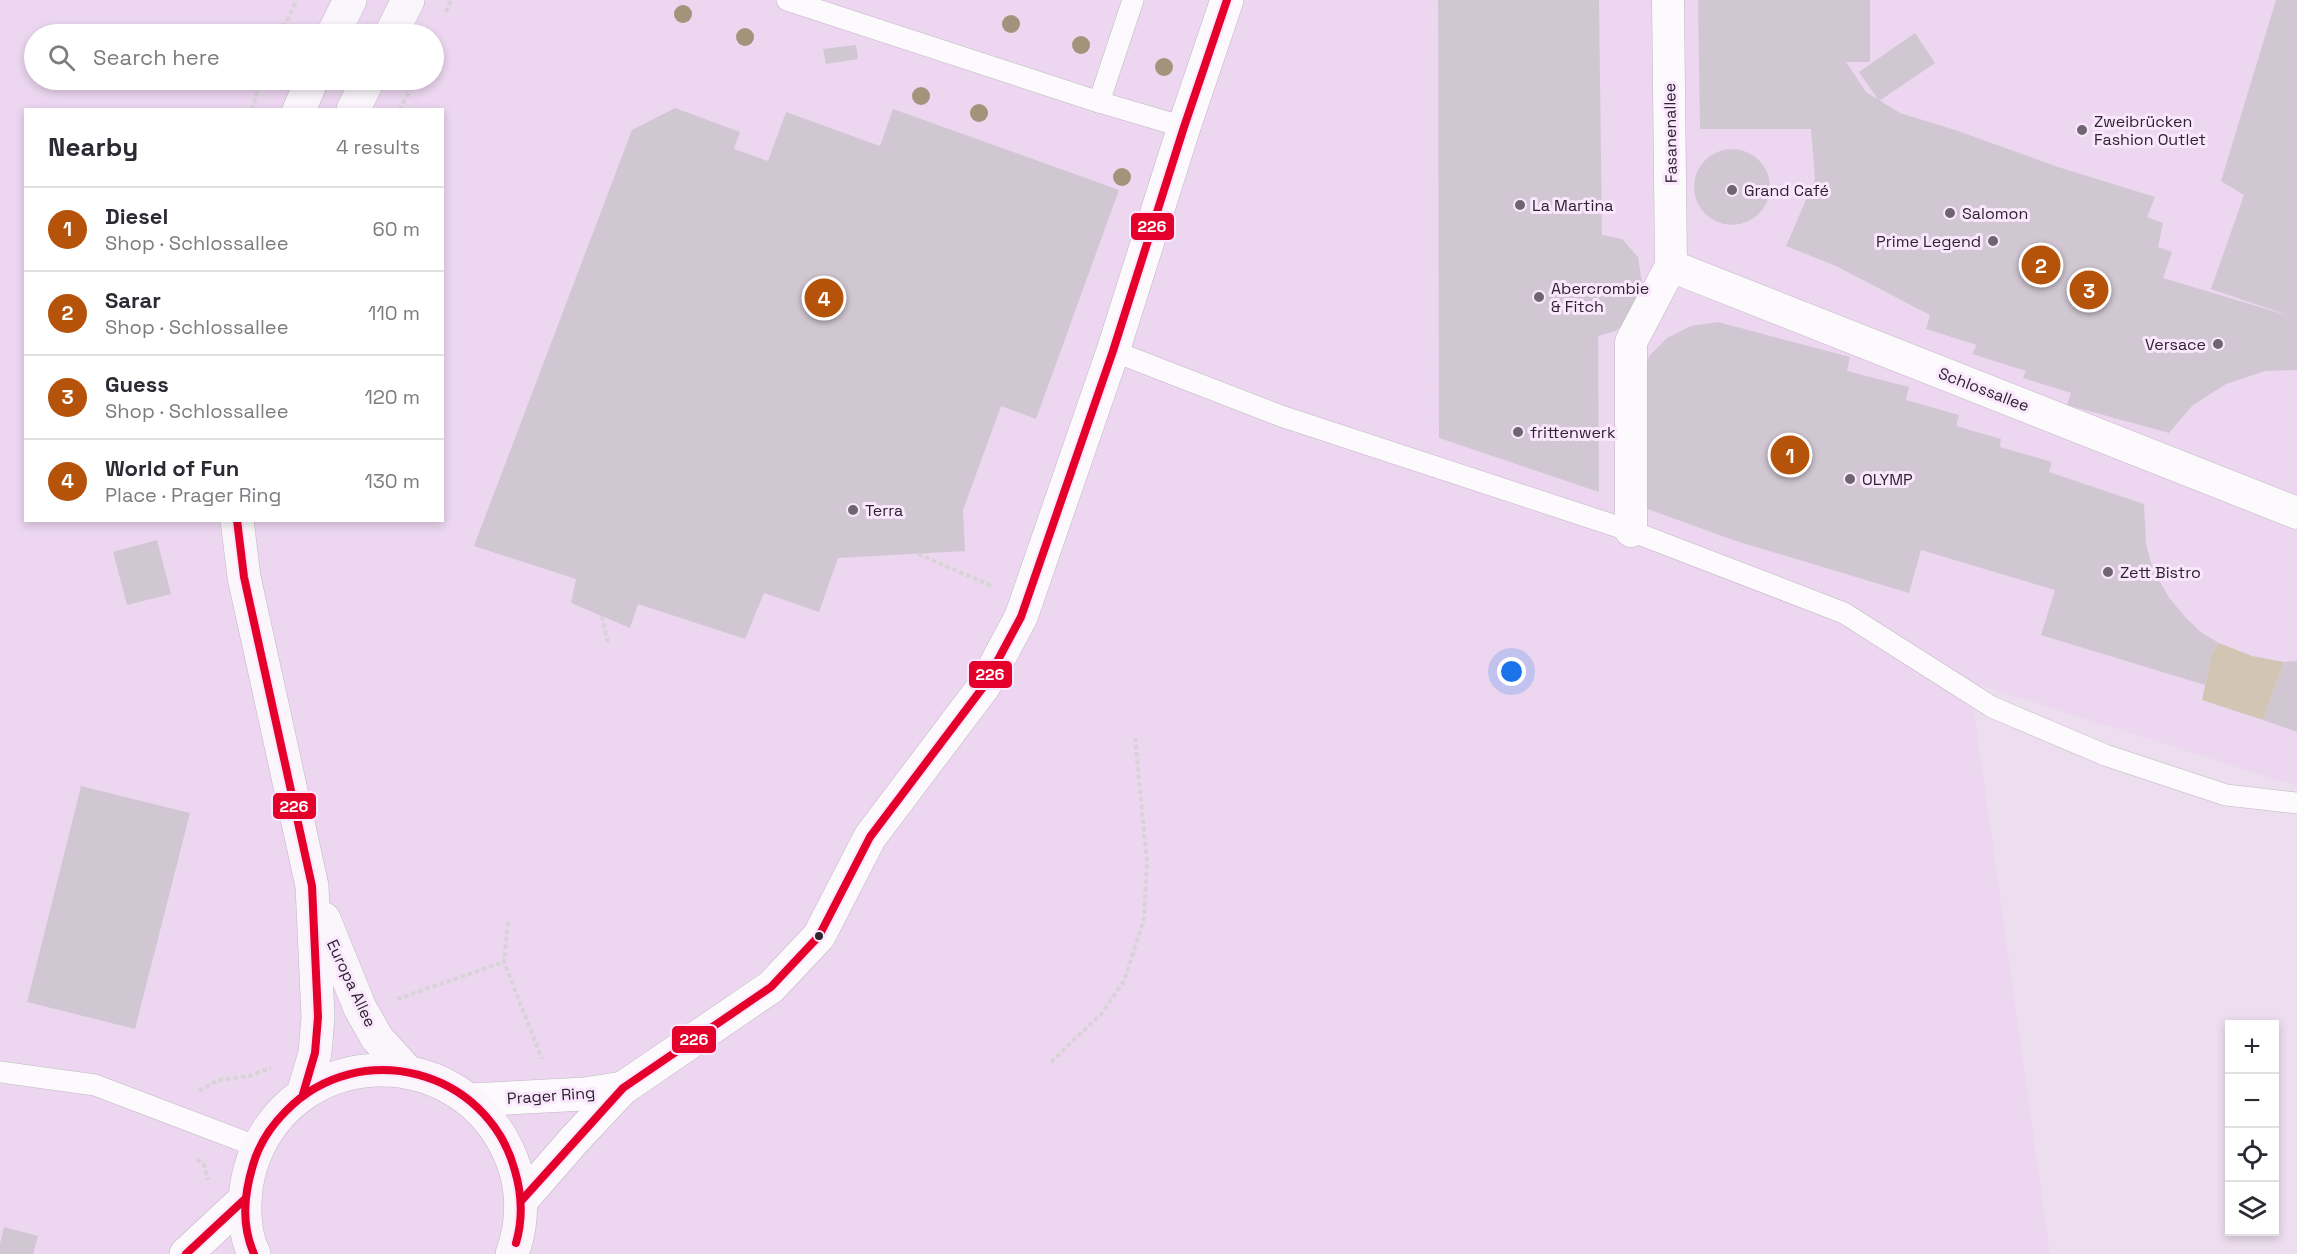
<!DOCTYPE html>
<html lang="en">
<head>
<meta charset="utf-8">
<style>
  :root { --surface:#fff; --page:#f2f2f3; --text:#2b2b33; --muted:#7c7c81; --line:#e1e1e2; --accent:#b45309 }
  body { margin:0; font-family:"Space Grotesk",sans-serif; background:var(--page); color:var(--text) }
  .controls { position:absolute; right:18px; bottom:18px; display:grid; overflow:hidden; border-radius:0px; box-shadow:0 3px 9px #0003 }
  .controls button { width:54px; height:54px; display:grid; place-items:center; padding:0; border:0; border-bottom:2px solid var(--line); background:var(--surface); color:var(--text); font:30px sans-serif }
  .you { position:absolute; left:1512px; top:672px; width:21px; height:21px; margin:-15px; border:4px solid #fff; border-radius:50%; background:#1a73e8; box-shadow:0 0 0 9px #1a73e833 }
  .badge { display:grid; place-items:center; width:39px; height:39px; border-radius:50%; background:var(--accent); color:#fff; font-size:20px; font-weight:700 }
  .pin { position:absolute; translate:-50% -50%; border:3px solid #fff; box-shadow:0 2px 6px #0006 }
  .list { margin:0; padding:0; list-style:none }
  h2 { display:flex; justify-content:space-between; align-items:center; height:78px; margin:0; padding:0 24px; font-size:26px }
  h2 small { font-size:20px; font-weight:400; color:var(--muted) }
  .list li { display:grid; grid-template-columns:39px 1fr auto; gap:18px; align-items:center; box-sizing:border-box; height:84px; padding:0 24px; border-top:2px solid var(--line) }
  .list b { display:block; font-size:22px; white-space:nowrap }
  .list p { margin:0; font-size:20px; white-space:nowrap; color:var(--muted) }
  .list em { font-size:20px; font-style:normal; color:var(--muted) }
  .icon { flex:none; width:33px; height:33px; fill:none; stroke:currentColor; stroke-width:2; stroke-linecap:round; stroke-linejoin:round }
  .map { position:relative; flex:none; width:2297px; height:1254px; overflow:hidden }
  .search { position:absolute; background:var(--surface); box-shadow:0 3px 9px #0003; left:24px; top:24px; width:420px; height:66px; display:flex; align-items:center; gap:15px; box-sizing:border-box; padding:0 21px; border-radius:33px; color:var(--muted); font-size:22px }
  .panel { position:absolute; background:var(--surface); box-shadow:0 3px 9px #0003; left:24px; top:108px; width:420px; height:414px; border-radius:0px }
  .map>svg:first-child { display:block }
</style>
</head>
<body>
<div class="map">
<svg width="2297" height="1254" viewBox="0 0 2297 1254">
  <rect width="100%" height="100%" fill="#ecdeee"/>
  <path fill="#ecd6f0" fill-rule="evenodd" d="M 0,0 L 2297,0 L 2297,786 L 1970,682 L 2050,1254 L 0,1254 ZM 34,34 L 434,34 L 434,80 L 34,80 ZM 26,110 L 442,110 L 442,520 L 26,520 Z"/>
  <polygon fill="#d3c5b3" points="2219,643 2252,656 2284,662 2263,720 2202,700 2212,653"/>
  <g fill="#d1c7d3">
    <polygon points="1438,0 1599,0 1602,235 1622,239 1638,257 1642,283 1636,311 1616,331 1598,336 1599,492 1439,438"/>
    <polygon points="1698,0 1870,0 1870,62 1846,62 1866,92 1900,113 1958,131 2058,167 2155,197 2147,217 2163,223 2158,247 2172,252 2163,278 2290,316 2211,289 2244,195 2221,181 2276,0 2297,0 2297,370 2265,371 2226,384 2193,405 2169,433 2067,405 2071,393 2023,378 2026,371 1972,354 1977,345 1926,329 1930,315 1836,266 1786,246 1815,179 1811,129 1700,129"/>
    <polygon points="1915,33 1935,63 1879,101 1859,72"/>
    <polygon points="856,45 858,59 826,64 823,49"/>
    <polygon points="675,108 740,132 734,149 768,161 786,112 880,146 893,109 1119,190 1036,419 1001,406 963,510 965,551 838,558 819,612 764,593 745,639 638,604 630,628 571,603 576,579 474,546 632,130"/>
    <circle cx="1732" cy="187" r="38"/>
    <polygon points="1718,322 1850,357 1847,371 1909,387 1906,400 1959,415 1956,426 2001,439 2000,447 2052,462 2049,472 2144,504 2146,544 2151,563 2160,582 2170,599 2186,618 2202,633 2219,643 2212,653 2205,685 2041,635 2055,590 1921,550 1909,593 1733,540 1645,508 1642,380 1649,356 1667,338 1691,326"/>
    <polygon points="157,540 171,594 127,605 113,552"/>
    <polygon points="2297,661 2297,732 2263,720 2284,662"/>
    <polygon points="81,786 190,813 135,1029 27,1002"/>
    <polygon points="4,1227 38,1236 33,1254 0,1254 0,1244"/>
  </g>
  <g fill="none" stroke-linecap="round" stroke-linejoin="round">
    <g stroke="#c1b6c3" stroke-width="22">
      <g id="service">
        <polyline points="787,0 1099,102 1184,127"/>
        <polyline points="1099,102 1133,0"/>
        <polyline points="1113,351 1281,416 1631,531 1844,613 1992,707 2105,755 2226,795 2297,803"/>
        <polyline points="0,1072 95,1085 258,1147"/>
      </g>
    </g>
    <g stroke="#c1b6c3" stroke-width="33">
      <g id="pedestrian">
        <polyline points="1671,266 2297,513"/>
        <polyline points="1631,531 1631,342 1671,266 1668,0"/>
      </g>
    </g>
    <g stroke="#c1b6c3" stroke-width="34">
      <g id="minor">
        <polyline points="471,1100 584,1094 623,1088"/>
        <polyline points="521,1201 575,1139 623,1088 771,987 819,936 870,837 984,686 1021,617 1113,351 1184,127 1227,0"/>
        <polyline points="186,1254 244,1200"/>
      </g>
    </g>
    <g stroke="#c1b6c3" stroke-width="34">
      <g id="secondary">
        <polyline points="333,34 350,0"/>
        <polyline points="391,34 408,0"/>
        <polyline points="299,110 312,80"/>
        <polyline points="353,110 368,80"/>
        <polyline points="237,520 244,577 312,886 318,1017 315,1053 303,1094"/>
        <polyline points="324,919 360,1008 377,1038 406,1070"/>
        <path d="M 254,1254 C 241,1228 243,1187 253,1160 C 298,1039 466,1041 512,1160 C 524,1190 523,1225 512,1254"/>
      </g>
    </g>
    <g stroke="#d7d3d7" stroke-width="4" stroke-dasharray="4.5 3" stroke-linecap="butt">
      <polyline points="446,12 451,0"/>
      <polyline points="280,34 297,0"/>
      <polyline points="252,110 260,80"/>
      <polyline points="399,110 416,80"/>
      <polyline points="918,554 994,587"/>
      <polyline points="602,616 608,643"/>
      <polyline points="508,922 504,962 542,1059"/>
      <polyline points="397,999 504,962"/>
      <polyline points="1051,1062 1101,1014 1124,981 1144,919 1147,862 1135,738"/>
      <polyline points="199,1091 218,1080 249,1076 271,1068"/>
      <polyline points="197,1159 204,1165 208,1180"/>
    </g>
    <use href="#service" stroke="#fcfafc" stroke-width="21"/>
    <use href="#pedestrian" stroke="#fcfafc" stroke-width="32"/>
    <use href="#minor" stroke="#fcfafc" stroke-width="33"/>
    <use href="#secondary" stroke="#faf6fb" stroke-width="33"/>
    <g stroke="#fae7fe" stroke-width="12">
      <g id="bus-1">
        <polyline points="237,520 244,577 312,886 318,1017 315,1053 303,1094"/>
        <polyline points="521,1201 623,1088 771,987 819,936 870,837 984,686 1021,617 1113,351 1184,127 1227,0"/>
        <polyline points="186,1254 244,1200"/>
        <path d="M 254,1254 C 241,1224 244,1195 253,1165 C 259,1144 271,1126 286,1111 C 359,1036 488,1069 515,1171 C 522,1195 523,1219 516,1243"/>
      </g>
    </g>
    <use href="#bus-1" stroke="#e4002b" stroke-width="8"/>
  </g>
  <g fill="#a2937a">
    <circle cx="683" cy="14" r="9"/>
    <circle cx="1011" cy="24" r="9"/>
    <circle cx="745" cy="37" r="9"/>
    <circle cx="1081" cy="45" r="9"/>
    <circle cx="1164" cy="67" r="9"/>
    <circle cx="921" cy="96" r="9"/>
    <circle cx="979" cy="113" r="9"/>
    <circle cx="1122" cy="177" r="9"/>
  </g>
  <g fill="#6f6571" stroke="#fae7fe" stroke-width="2">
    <circle cx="2082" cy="130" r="6"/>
    <circle cx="1732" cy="190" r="6"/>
    <circle cx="1520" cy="205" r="6"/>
    <circle cx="1950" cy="213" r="6"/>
    <circle cx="1993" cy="241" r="6"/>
    <circle cx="1539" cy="297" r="6"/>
    <circle cx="2218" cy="344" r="6"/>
    <circle cx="1518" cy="432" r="6"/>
    <circle cx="1850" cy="479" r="6"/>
    <circle cx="853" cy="510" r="6"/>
    <circle cx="2108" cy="572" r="6"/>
  </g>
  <circle fill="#2c242e" stroke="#fae7fe" stroke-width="2" cx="819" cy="936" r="5"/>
  <g text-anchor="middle" stroke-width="6" stroke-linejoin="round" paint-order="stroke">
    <g font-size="16" fill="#2c242e" stroke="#fae7fe" text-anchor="start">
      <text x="2094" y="127">Zweibrücken<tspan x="2094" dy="18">Fashion Outlet</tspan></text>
      <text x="1744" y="196">Grand Café</text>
      <text x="1532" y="211">La Martina</text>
      <text x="1962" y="219">Salomon</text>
      <text x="1981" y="247" text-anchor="end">Prime Legend</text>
      <text x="1551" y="294">Abercrombie<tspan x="1551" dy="18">&amp; Fitch</tspan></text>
      <text x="2206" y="350" text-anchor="end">Versace</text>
      <text x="1530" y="438">frittenwerk</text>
      <text x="1862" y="485">OLYMP</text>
      <text x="865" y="516">Terra</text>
      <text x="2120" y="578">Zett Bistro</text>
    </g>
    <g font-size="16" fill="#2c242e" stroke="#fae7fe">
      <text transform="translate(1670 133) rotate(-91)" y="6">Fasanenallee</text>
      <text transform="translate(1984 389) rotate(21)" y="6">Schlossallee</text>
      <text transform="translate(352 983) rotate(65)" y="6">Europa Allee</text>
      <text transform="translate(551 1095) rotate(-4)" y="6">Prager Ring</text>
    </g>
  </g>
  <g stroke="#fae7fe" stroke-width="2">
    <rect x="1130" y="212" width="45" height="29" rx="6" fill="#e4002b"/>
    <rect x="968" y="660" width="45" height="29" rx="6" fill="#e4002b"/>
    <rect x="272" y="792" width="45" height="28" rx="6" fill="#e4002b"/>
    <rect x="671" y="1025" width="46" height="29" rx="6" fill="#e4002b"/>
  </g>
  <g font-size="16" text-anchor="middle" font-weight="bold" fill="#fff">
    <text x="1152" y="232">226</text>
    <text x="990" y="680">226</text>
    <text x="294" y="812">226</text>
    <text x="694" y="1045">226</text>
  </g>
</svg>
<div class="controls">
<button>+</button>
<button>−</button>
<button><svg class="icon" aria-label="locate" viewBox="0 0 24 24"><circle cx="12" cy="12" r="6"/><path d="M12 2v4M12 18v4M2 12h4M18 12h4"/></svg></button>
<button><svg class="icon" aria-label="layers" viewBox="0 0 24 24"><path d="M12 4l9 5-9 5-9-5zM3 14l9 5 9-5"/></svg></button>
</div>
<div class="you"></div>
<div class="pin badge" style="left:1790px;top:455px">1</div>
<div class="pin badge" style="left:2041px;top:265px">2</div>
<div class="pin badge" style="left:2089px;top:290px">3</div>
<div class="pin badge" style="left:824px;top:298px">4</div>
<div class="search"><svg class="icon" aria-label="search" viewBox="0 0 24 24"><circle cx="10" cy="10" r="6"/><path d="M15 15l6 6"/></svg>Search here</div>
<section class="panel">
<h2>Nearby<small>4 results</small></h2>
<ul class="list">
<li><span class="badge">1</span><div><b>Diesel</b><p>Shop · Schlossallee</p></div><em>60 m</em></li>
<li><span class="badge">2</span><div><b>Sarar</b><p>Shop · Schlossallee</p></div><em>110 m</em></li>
<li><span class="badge">3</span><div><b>Guess</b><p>Shop · Schlossallee</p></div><em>120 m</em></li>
<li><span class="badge">4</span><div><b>World of Fun</b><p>Place · Prager Ring</p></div><em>130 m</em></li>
</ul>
</section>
</div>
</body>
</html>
